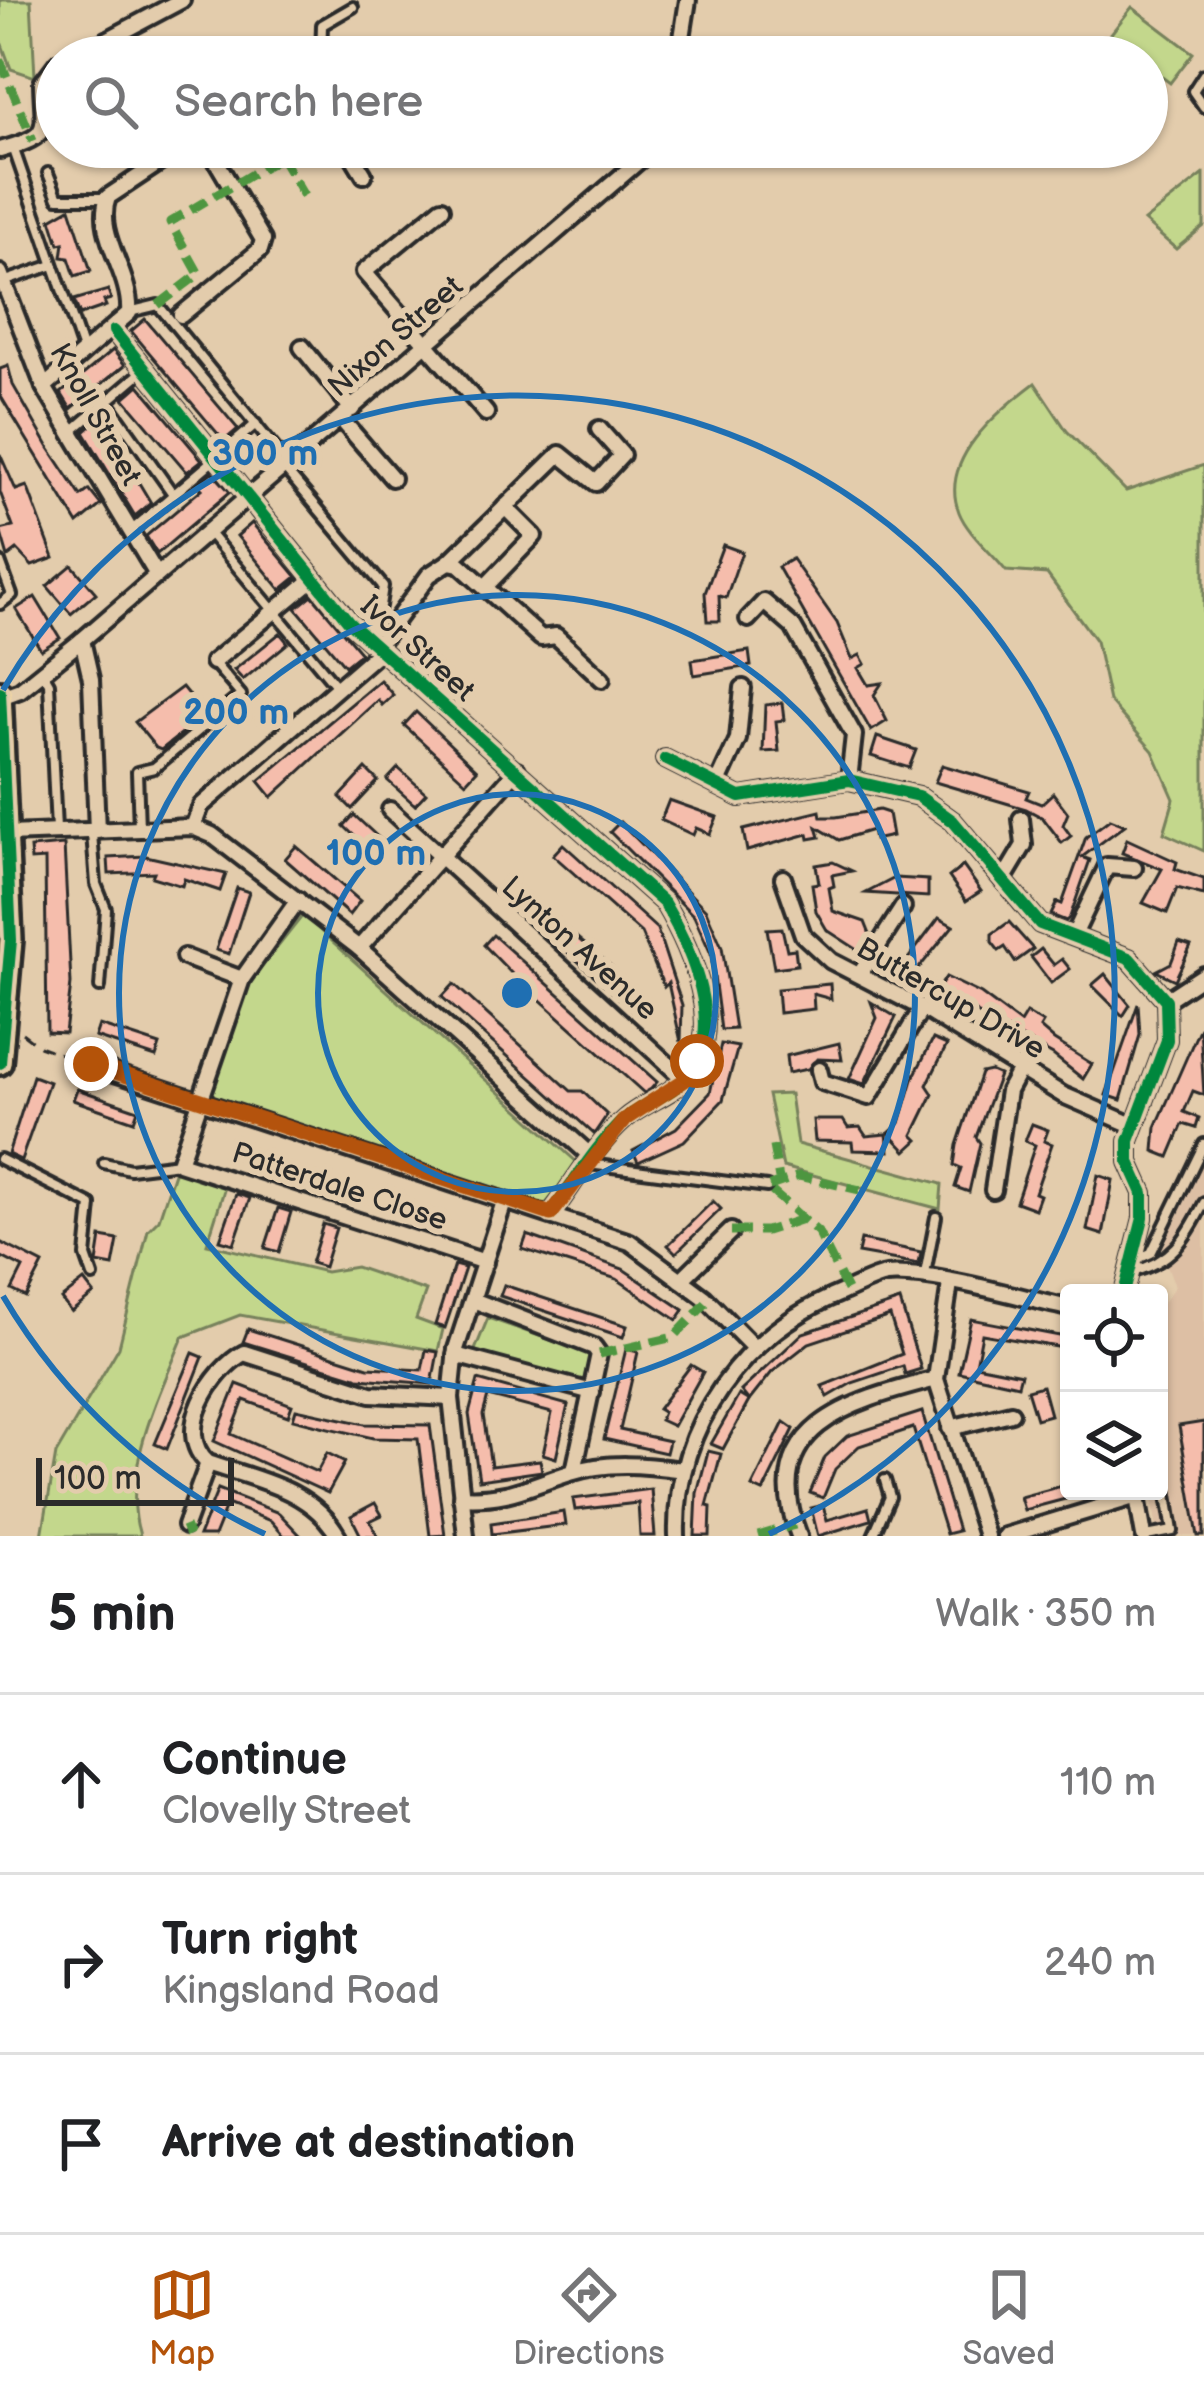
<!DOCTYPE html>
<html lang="en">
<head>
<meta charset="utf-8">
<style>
  :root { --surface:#fff; --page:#f6f6f6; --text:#202124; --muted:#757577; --line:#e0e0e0; --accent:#b45309 }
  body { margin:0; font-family:"Balsamiq Sans",sans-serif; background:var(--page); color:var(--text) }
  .controls { position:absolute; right:36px; bottom:36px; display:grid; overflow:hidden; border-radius:12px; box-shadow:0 3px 9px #0004 }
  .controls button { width:108px; height:108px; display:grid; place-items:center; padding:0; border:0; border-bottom:3px solid var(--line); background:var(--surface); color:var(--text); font:60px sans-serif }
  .scale { position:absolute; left:36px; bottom:30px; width:198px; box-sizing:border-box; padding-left:12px; border:6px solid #2b2b2b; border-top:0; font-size:33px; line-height:42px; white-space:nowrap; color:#2b2b2b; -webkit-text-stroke:9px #e3ccac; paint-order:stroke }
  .stop { position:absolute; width:36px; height:36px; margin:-27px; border:9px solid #b45309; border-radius:50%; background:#fff }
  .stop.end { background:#b45309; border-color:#fff; box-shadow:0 3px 12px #0008 }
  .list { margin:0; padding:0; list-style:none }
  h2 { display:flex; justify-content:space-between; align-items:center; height:156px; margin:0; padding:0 48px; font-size:51px }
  h2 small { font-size:39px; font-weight:400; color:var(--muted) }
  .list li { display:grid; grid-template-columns:78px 1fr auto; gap:36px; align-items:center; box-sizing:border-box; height:180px; padding:0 48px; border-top:3px solid var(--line) }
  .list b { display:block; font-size:45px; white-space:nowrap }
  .list p { margin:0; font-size:39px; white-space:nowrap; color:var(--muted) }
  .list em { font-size:39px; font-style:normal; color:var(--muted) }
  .icon { flex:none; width:66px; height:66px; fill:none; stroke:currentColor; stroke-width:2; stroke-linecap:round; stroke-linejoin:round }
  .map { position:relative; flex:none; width:1204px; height:1536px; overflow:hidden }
  .search { position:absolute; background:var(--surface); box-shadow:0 3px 9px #0004; left:36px; right:36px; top:36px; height:132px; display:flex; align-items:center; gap:30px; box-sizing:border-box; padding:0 42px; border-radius:66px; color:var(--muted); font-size:45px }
  .sheet { height:696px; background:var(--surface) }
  nav { display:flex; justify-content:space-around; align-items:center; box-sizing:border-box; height:168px; border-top:3px solid var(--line); background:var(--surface); font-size:33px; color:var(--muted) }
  nav a { display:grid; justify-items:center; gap:6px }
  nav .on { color:var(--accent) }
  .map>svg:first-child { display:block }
</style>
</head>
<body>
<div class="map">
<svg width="1204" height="1536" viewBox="0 0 1204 1536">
  <rect width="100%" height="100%" fill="#e3ccac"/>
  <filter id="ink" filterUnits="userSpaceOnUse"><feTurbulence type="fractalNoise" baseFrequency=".00833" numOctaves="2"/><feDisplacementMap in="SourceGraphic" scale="24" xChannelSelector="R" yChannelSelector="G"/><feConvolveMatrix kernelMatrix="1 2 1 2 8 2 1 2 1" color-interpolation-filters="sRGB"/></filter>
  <g filter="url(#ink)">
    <polygon fill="#ddbfa4" points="1204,1160 1204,1536 1158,1536 1151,1491 1159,1491 1159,1308 1175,1286 1160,1247"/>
    <g fill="#c3d78c" stroke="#77815c" stroke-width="3">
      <polygon points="0,0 31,0 35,77 11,69 0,39"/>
      <polygon points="1132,7 1193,53 1170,83 1147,66 1147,57 1136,57 1109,36"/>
      <polygon points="1204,174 1204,226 1176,249 1144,221"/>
      <path d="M 1035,383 L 1067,431 L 1126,491 L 1204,465 L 1204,851 L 1164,833 L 1174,799 L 1153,751 L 1109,701 L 1096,641 L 1047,574 L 1006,571 C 993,554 967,533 959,512 C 938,460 998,411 1035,383 Z"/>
      <polygon points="303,915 580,1165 542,1208 208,1094 250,982"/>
      <polygon points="790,1094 797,1144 942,1184 940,1209 783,1167 768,1095"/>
      <path d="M 175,1170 L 225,1187 L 207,1244 L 326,1272 L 356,1267 L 426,1291 L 416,1319 L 443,1329 L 438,1351 L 240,1315 L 183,1337 C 159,1396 120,1472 140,1536 L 42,1536 L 56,1454 L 119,1347 L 148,1230 L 159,1219 Z"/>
      <polygon points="488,1318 585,1352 590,1357 583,1382 473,1355"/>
    </g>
    <g fill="#f5bdac" stroke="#2b2b2b" stroke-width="3">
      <polygon points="70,208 91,271 75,276 69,258 62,257 64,243 59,244 51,219"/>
      <polygon points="108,290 111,299 104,301 106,306 80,315 74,300"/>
      <polygon points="145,319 238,429 224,441 131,331"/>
      <polygon points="113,350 125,365 71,409 61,393"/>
      <polygon points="8,366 13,385 49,448 81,496 89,490 101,505 78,524 0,395 0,369"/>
      <polygon points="139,385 202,460 187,472 124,398"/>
      <polygon points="100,418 151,503 135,516 84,432"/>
      <polygon points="0,454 16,490 27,486 54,558 32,566 17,550 8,557 0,530 13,527 0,492"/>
      <polygon points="212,472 230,492 157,554 146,536 202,489 198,485"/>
      <polygon points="252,523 297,577 281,590 237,536"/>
      <polygon points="723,545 742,552 726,598 719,596 720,621 707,621 705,593"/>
      <polygon points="792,559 837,623 852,659 860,655 865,664 858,668 868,685 882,683 874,695 887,721 871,731 778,567"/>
      <polygon points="72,565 96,593 71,614 47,586"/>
      <polygon points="312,595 361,653 345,666 296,608"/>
      <polygon points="35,597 60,638 41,650 16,609"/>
      <polygon points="280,633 288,643 243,680 234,670"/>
      <polygon points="749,651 751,666 694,675 692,660"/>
      <polygon points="380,680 393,695 382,705 378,700 272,797 259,781"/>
      <polygon points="182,687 205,715 161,750 156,748 135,722"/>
      <polygon points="782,703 784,720 776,721 779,751 763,752 765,705"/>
      <polygon points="416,712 477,770 466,782 404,725"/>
      <polygon points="877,737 916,750 909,768 871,756"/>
      <polygon points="942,765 1029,791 1026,798 1041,804 1053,793 1068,813 1063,825 1071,836 1062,843 1043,818 1026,809 935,782"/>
      <polygon points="398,768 426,793 415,805 387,780"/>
      <polygon points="366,769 378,781 352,809 340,797"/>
      <polygon points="669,800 717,817 710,834 696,828 693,835 661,820"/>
      <polygon points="879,810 888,813 892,836 874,840 872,830 839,840 817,827 820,837 809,839 808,834 747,851 743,830 820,811 821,817 836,817"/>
      <polygon points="354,815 382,841 371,852 344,826"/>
      <polygon points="1110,819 1125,825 1082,857 1090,860 1070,917 1066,921 1051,915 1057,902 1062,904 1086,837"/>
      <polygon points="620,822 706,910 722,947 735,1029 721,1030 711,954 694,916 610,832"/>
      <polygon points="1127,839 1177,862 1175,869 1204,879 1204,895 1177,888 1167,913 1143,903 1162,869 1122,853"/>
      <polygon points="563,844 657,929 682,1005 681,1042 668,983 664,987 641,933 553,855"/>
      <polygon points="64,845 71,984 65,1033 47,1032 45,859 31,860 30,848"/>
      <polygon points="296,846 360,901 349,915 285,859"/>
      <polygon points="146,856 226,874 220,891 184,879 182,886 152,877 154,872 109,874 108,858"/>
      <polygon points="833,862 852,871 832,875 834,886 829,888 833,911 865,922 871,937 861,952 827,930 816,911 812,884 819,883 816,865"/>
      <polygon points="963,866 981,891 966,901 949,877"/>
      <polygon points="895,878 928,880 928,897 866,893"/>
      <polygon points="237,888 249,892 229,954 216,950"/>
      <polygon points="521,891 612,967 609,971 648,1006 639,1016 512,902"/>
      <polygon points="939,918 953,926 915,973 922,978 914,991 892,980"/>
      <polygon points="1009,922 1033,949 1015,962 1005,947 999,951 992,942 992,934"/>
      <polygon points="782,928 787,950 795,949 797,965 774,968 767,929"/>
      <polygon points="493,935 657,1082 651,1089 644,1093 515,977 484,945"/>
      <polygon points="1179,942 1191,946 1175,980 1156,971 1171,963"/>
      <polygon points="1041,949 1054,965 1062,959 1070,969 1051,983 1031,957"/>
      <polygon points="1105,974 1130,1005 1123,1016 1092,985"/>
      <polygon points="946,977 981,994 1020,1023 1026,1013 1043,1023 1040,1028 1054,1040 1092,1064 1083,1079 1053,1055 937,991"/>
      <polygon points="454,984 571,1091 582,1091 607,1115 594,1134 442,997"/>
      <polygon points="830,984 831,999 813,994 814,1009 779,1013 777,989"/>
      <polygon points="871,1002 896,1017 864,1084 849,1079 877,1018"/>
      <polygon points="1138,1004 1140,1035 1121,1100 1106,1095"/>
      <polygon points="99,1025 160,1045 156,1057 95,1037"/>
      <polygon points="1200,1027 1204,1095 1193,1091 1184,1112 1199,1118 1196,1128 1183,1124 1169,1157 1154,1151 1156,1127"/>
      <polygon points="933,1039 947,1045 927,1085 933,1094 913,1135 918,1140 906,1151 889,1133 900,1123 914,1076"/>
      <polygon points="839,1043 842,1060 817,1059 808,1069 788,1073 786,1056"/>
      <polygon points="721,1044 738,1047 723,1100 684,1141 638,1162 633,1151 676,1128 710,1093"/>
      <polygon points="990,1071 999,1075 976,1137 980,1143 969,1192 955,1187 961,1168 954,1165 957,1145 981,1073"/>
      <polygon points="33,1076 49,1082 21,1160 8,1154"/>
      <polygon points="77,1089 138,1110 134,1121 73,1100"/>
      <polygon points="813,1120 843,1120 848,1128 860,1127 866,1136 887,1134 889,1151 853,1150 852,1142 815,1141"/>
      <polygon points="1032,1124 1048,1130 1044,1141 1052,1144 1035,1193 1040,1195 1035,1209 1016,1202 1035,1145 1025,1141"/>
      <polygon points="1098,1175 1113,1180 1103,1235 1087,1230"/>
      <polygon points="236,1194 250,1198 234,1244 220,1240"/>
      <polygon points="713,1201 721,1209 676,1253 668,1245"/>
      <polygon points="278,1208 291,1212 279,1252 265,1248"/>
      <polygon points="323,1224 336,1228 324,1267 311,1263"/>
      <polygon points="527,1235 623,1269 684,1310 677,1320 617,1279 522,1249"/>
      <polygon points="101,1237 118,1240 113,1266 97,1263"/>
      <polygon points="861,1240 921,1252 919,1264 858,1253"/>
      <polygon points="0,1242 43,1264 26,1297 12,1290 23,1268 0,1256"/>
      <polygon points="454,1265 465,1268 445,1328 435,1325"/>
      <polygon points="84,1281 94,1294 71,1312 61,1299"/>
      <polygon points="504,1285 627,1326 623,1337 500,1296"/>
      <polygon points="900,1301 921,1369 905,1374 903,1366 852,1383 828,1397 822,1386 902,1354 890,1316 809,1343 772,1372 749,1401 741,1391 803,1333"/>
      <polygon points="971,1319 1065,1337 1063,1348 982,1334 976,1365 1021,1374 1018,1385 959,1372"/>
      <polygon points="248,1329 368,1367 422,1370 426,1350 438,1352 432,1384 359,1378 243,1342"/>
      <polygon points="626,1349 638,1352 620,1430 669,1441 666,1453 604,1439"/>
      <polygon points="193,1353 203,1357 167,1449 155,1444"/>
      <polygon points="691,1365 703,1372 673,1426 660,1420 663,1412 658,1409"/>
      <polygon points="478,1380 568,1405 556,1458 543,1454 552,1413 488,1396 483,1415 491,1466 540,1460 542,1471 479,1480 469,1414"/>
      <polygon points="237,1384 292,1405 288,1416 244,1400 231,1434 317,1472 327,1453 345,1462 328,1493 214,1441"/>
      <polygon points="1042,1386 1050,1415 1036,1419 1027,1390"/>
      <polygon points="739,1395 749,1401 723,1449 711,1444"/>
      <polygon points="296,1409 365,1424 430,1425 445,1535 430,1536 418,1439 373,1438 329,1428 293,1419"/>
      <polygon points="922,1412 958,1531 946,1534 913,1428 859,1446 835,1469 823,1498 810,1493 825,1457 847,1436"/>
      <polygon points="784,1422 794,1429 763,1492 752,1487"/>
      <polygon points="1204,1422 1204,1536 1198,1536 1179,1426"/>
      <polygon points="708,1451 721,1454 707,1506 711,1507 710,1536 695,1536 697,1493"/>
      <polygon points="1069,1484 1069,1498 1024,1510 1020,1497"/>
      <polygon points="218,1489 279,1513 301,1536 284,1536 271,1521 227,1504 214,1536 199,1536"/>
      <polygon points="651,1489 655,1536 640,1536 638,1503 575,1510 573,1499"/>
      <polygon points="375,1503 382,1515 370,1521 378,1536 361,1536 351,1516"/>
      <polygon points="823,1505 827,1520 868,1508 871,1520 818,1536 811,1508"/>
      <polygon points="564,1512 566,1525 492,1534 491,1523"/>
    </g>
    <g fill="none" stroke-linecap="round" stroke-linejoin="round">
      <g stroke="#2b2b2b" stroke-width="16">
        <g id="service">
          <polyline points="321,57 322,25 353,7"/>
          <polyline points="1204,74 1193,91 1204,107"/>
          <polyline points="13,147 84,353"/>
          <polyline points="48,173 58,198 106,198"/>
          <polyline points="3,282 53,265"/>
          <polyline points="129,312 158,305 287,463"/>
          <polyline points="108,402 173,494"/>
          <polyline points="70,433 144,370"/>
          <polyline points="284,468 383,586 380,606 363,632"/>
          <polyline points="132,530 256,424"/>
          <polyline points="208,532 338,688"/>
          <polyline points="0,562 12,595 0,604"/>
          <polyline points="43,673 49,683 56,830"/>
          <polyline points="139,828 137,772 154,768 241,695 213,662"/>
          <polyline points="92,833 96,884 106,909 100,987"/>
          <polyline points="0,1159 91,1205 86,1256 93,1276"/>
          <polyline points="104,1163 130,1169 179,1163"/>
          <polyline points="589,1164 767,1187"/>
          <polyline points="1133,1261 1151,1253 1204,1144"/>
          <path d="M 1132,1272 C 1172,1262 1186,1239 1204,1203"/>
          <polyline points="924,1279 936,1217"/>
          <polyline points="873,1536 890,1497 885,1480"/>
          <polyline points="1146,1536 1173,1531 1159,1447"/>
        </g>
      </g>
      <g stroke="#2b2b2b" stroke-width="22">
        <g id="minor">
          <polyline points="75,57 182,0"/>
          <polyline points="679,57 688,0"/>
          <polyline points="347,147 364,175"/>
          <path d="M 0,150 C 54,135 43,132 42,83 L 57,63"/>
          <polyline points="442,208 364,272 486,413"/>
          <polyline points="0,273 44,387 157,575"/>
          <polyline points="181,315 260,250 263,240 208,147"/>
          <path d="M 114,331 L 349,622 L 664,903 C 691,949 727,1029 687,1077 C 671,1095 643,1103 625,1119 C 596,1144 574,1183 551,1214"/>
          <polyline points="302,347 352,409"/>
          <path d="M 44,387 L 129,313 C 132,273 94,235 108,197 L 183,147"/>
          <polyline points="341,419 392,478"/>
          <polyline points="449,562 560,454 596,483 622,455 599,429"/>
          <polyline points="485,587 534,536 505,507"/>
          <polyline points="748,619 764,602 793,627 854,735 849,780"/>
          <polyline points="82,640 91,679 97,831"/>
          <polyline points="378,645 429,575 449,562 459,564 541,638 556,636 602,679"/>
          <polyline points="213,662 313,579"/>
          <polyline points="1,697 20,690 82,640 655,147"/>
          <polyline points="665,759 740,797 849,780 918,796 953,821 1040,924 1129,958 1166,1000 1167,1040 1129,1141 1129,1162 1143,1193 1143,1218 1124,1293"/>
          <polyline points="717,785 738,739 743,688"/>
          <polyline points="390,810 685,1080"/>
          <polyline points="193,827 201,806 379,652"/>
          <polyline points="8,834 193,827 212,835 359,948 592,1157"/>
          <polyline points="783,878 803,935 831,961 922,1008 1063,1095 1132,1125"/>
          <polyline points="1003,880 1024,845 1021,819"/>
          <polyline points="298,900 242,979 179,1163 485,1262"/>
          <polyline points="1074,935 1107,866 1134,868"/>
          <polyline points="359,948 517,770"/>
          <polyline points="184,957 242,979"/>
          <polyline points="860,974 903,907"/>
          <polyline points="1166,1000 1204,975"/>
          <polyline points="90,1065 630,1242 704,1297 753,1347"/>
          <polyline points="819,1070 822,1082 869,1097 922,1008"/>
          <polyline points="993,1190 1008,1091 1021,1067"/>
          <polyline points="681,1280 731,1231"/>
          <polyline points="950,1283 936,1379 986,1536"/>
          <polyline points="473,1300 594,1347 599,1354 574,1471"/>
          <polyline points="455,1355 592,1392"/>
          <polyline points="950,1428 1011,1413"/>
          <polyline points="1136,1491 1144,1536"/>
          <path d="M 461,1497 C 507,1500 528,1486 570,1473 C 608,1461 645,1465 683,1470"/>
          <polyline points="185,1526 208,1463"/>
          <path d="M 338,1536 C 312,1489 257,1480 208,1463 C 172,1432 213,1369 244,1353 L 371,1394 L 451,1398"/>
          <polyline points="466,1536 451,1398 456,1349 504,1202"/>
          <path d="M 677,1536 C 674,1425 743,1333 843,1292 C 856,1287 873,1277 886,1275 C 933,1271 1021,1298 1069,1308"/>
          <path d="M 799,1536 C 756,1425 853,1401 936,1379"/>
          <polyline points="1005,1536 1137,1496"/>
        </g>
      </g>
      <g stroke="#2b2b2b" stroke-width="30">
        <polyline id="primary" points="0,692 11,940 0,1063"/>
      </g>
      <polyline stroke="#2b2b2b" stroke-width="3" stroke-dasharray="12 9" stroke-linecap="butt" points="22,1033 39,1046 77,1060"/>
      <use href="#service" stroke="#e3ccac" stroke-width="8"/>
      <use href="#minor" stroke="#e3ccac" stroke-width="14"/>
      <use href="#primary" stroke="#fdde96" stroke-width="21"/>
      <g stroke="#4d9640" stroke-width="9" stroke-dasharray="18 9" stroke-linecap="butt">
        <polyline points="0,60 33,141"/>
        <polyline points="281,157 307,201"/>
        <polyline points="158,305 199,274 170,222 298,147"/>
        <polyline points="773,1146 779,1179"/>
        <polyline points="731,1231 766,1231 806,1218"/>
        <polyline points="847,1290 818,1232 767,1187 799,1176 860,1190"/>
        <polyline points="599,1354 674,1337 706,1303"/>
        <polyline points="185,1526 189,1536"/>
        <polyline points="758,1536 795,1525"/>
      </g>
      <g stroke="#e3ccac" stroke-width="20">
        <g id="cycleway">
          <path d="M 114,331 L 349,622 L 664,903 C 691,949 727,1029 687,1077 C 671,1095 643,1103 625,1119 C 596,1144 574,1183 551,1214"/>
          <polyline points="0,692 11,940 0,1063"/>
          <polyline points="665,759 740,797 849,780 918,796 953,821 1040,924 1129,958 1166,1000 1167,1040 1129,1141 1129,1162 1143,1193 1143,1218 1124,1293"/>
        </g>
      </g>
      <use href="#cycleway" stroke="#00873e" stroke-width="12"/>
    </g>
  </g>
  <g fill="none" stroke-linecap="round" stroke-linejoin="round" filter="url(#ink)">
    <polyline stroke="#b45309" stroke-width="15" points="91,1064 551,1214 625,1119 685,1080 697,1061"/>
  </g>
  <g fill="none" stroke="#1f6fb2" stroke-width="6">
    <circle cx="517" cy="993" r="199"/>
    <circle cx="517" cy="993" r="398"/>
    <path d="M265 1534A597 597 0 0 1 3 1296M3 690A597 597 0 1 1 769 1534"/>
  </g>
  <g text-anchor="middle" stroke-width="12" stroke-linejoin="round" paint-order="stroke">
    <g font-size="30" fill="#2b2b2b" stroke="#e3ccac">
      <text transform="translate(395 336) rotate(-41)" y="10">Nixon Street</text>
      <text transform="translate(96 414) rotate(61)" y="10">Knoll Street</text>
      <text transform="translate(418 648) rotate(42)" y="10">Ivor Street</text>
      <text transform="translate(580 948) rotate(42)" y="10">Lynton Avenue</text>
      <text transform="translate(951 998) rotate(30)" y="10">Buttercup Drive</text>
      <text transform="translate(340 1186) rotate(18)" y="10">Patterdale Close</text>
    </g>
  </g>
  <circle cx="517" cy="993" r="18" fill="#1f6fb2" stroke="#e3ccac" stroke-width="6"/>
  <g font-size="36" text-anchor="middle" font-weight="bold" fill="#1f6fb2" stroke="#e3ccac" stroke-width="12" stroke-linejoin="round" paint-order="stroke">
    <text x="265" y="465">300 m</text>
    <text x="236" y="724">200 m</text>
    <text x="376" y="865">100 m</text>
  </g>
</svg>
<div class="controls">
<button><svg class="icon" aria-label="locate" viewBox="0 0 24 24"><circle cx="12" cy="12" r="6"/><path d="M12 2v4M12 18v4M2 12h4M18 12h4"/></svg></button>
<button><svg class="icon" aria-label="layers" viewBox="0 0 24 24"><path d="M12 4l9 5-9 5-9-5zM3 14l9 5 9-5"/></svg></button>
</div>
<div class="scale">100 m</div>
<div class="stop" style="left:697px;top:1061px"></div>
<div class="stop end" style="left:91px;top:1064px"></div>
<div class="search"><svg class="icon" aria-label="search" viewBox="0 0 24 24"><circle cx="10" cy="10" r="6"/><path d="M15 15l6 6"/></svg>Search here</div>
</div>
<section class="sheet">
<h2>5 min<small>Walk · 350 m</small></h2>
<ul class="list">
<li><svg class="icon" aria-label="ahead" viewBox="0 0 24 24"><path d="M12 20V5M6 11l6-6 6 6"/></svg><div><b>Continue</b><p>Clovelly Street</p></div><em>110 m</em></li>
<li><svg class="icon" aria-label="right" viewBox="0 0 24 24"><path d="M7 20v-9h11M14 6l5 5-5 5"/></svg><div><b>Turn right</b><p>Kingsland Road</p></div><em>240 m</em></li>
<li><svg class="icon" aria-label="arrive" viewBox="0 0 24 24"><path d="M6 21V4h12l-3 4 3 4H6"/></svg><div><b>Arrive at destination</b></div></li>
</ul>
</section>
<nav>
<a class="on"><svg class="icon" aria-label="map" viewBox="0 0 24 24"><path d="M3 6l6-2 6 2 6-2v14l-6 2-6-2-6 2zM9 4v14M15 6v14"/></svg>Map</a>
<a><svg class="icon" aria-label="directions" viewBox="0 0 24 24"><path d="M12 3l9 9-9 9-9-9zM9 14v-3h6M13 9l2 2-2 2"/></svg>Directions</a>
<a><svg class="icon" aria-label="saved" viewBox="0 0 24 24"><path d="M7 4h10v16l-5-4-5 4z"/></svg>Saved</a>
</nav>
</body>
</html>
